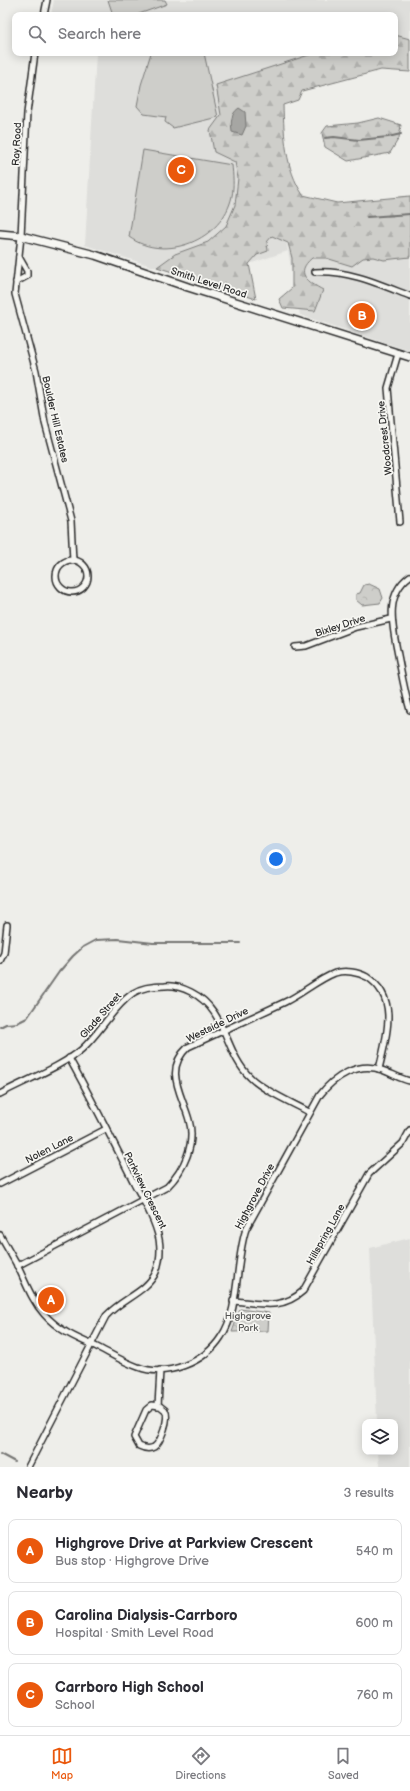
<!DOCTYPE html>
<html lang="en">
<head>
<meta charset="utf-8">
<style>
  :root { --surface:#fff; --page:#f2f2f3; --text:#2b2b33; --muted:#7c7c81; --line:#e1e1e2; --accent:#ea580c }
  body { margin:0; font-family:"Balsamiq Sans",sans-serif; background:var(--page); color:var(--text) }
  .controls { position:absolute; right:12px; bottom:12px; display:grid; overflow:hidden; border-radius:8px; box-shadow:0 2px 10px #0003 }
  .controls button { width:36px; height:36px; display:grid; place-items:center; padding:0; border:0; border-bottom:1px solid var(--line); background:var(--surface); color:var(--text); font:20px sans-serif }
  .you { position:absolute; left:276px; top:859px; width:14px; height:14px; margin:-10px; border:3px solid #fff; border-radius:50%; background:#1a73e8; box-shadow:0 0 0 6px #1a73e833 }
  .badge { display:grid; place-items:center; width:26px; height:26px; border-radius:50%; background:var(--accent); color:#fff; font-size:13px; font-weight:700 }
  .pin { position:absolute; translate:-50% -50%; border:2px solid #fff; box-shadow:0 1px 4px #0006 }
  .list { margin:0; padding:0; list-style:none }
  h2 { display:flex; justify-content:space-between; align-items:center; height:52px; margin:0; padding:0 16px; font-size:17px }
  h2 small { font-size:13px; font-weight:400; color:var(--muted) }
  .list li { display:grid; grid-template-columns:26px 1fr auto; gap:12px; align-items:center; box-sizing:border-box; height:64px; margin:0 8px 8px; padding:0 8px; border:1px solid var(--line); border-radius:8px }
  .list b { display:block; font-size:15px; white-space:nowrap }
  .list p { margin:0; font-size:13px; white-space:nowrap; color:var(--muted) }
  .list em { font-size:13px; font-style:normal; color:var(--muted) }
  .icon { flex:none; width:22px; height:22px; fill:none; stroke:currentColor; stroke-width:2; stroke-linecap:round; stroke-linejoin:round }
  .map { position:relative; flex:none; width:410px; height:1467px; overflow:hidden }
  .search { position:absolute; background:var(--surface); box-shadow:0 2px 10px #0003; left:12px; right:12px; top:12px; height:44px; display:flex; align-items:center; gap:10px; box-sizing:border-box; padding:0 14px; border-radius:8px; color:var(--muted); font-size:15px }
  .sheet { height:268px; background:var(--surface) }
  nav { display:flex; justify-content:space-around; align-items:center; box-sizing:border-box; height:56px; border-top:1px solid var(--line); background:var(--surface); font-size:11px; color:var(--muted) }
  nav a { display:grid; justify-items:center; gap:2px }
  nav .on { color:var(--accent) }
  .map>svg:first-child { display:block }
</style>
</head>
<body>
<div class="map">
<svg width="410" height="1467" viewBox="0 0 410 1467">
  <defs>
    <pattern id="forest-firs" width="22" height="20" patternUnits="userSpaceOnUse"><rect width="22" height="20" fill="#cececa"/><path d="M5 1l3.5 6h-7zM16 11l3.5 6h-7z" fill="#b1b1ae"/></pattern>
    <pattern id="park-crowns" width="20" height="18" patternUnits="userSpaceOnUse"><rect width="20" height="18" fill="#cececa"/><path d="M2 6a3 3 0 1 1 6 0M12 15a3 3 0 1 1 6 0" fill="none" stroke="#b1b1ae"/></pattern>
  </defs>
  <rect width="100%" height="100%" fill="#eeeeea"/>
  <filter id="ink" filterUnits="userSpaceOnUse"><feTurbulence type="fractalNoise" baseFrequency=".025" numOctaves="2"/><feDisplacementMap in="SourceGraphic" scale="8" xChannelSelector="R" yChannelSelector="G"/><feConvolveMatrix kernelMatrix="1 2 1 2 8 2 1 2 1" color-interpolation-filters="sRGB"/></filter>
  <g filter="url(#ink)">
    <g fill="#dededb">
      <polygon points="54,0 410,0 410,55 259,94 288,251 410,243 410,351 300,315 288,251 249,264 256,299 85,245 96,53 395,53 395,15 51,15"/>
      <polygon points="410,1238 410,1467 379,1467 378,1452 395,1452 395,1422 377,1422 370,1248"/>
    </g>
    <g fill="url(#forest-firs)" stroke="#7c7c7a">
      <path d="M 395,35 L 410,39 L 410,72 L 381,70 L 302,91 L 298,100 L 283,105 C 284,136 285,168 303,195 L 337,203 L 410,196 L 410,257 L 384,260 L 373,257 L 363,258 L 352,266 L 326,258 L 312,258 C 294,273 308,282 323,290 L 315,311 L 283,308 L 279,299 L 292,288 L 292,258 L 288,243 L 272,236 L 267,242 L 268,251 L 257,255 L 249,264 L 256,299 L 157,267 L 175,254 L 208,242 L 226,226 L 235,205 L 238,178 L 235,162 L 214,152 L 210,130 L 221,115 L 216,85 L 315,53 L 395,53 Z"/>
      <polygon points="379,118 401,125 399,138 390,153 348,161 325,147 322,133 327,126 358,123"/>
    </g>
    <g fill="url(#park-crowns)" stroke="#7c7c7a">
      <polygon points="369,584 380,589 383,598 380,603 362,605 356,600 356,594 360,593 364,585"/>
      <polygon points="240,1309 269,1313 268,1331 232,1332"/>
    </g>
    <g fill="#cececa" stroke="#7c7c7a">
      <polygon points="108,0 165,0 167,4 136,15 113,15"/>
      <polygon points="151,53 204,53 218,117 173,128 165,122 166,117 144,114 137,106 141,85"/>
      <path d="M 143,150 L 232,165 C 233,175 234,186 232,196 C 223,240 165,263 129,237 Z"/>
    </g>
    <path fill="#a6a6a3" stroke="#757573" d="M 239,108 L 245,112 L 246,126 L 242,135 L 232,132 C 231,123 230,114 239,108 Z"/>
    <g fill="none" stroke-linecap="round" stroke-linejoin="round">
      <g stroke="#757573" stroke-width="2">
        <polyline points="325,138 334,137 359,140 388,137 401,134"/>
        <polyline points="367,217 410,214"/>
        <polyline points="0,1027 6,1024 17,1023 27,1018 59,972 73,956 83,947 96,940 118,939 153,943 240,943"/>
        <polyline points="0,1454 15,1462"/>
      </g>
      <g stroke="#2b2b2b" stroke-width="8">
        <g id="minor">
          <polyline points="44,15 47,0"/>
          <polyline points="35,53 27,113 21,236 15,294 36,371 45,423 71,521 73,561"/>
          <path d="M 315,272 C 349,270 379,284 410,296"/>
          <polyline points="16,282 27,276 27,271 19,257"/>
          <polyline points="398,354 388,388 400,522"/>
          <circle cx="72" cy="576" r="16"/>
          <path d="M 410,576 C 385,594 392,624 397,650 C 401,670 404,690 410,710"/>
          <polyline points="295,647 306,646 356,627 391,619"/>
          <polyline points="0,961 4,953 7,925"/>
          <path d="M 0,1094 C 24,1081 63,1066 82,1049 C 101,1032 112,1008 133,993 C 142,987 155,986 165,986 C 174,985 183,988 191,992 C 227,1010 224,1052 250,1077 C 262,1090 293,1103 309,1112"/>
          <polyline points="0,1184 106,1129"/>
          <path d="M 0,1235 C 6,1246 12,1256 18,1267 C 26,1283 32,1301 44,1314 C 58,1330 76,1338 95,1346 C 109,1353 123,1362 138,1367 C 167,1378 205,1362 221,1337 C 240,1310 235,1261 246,1229 L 320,1095 C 334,1077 358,1061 382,1070 C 391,1073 400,1079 410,1081"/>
          <path d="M 17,1266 L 167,1187 C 184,1170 196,1144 189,1120 C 182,1094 163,1070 188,1047 C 220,1032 253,1017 285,1002 C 302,994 317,980 335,973 C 345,970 358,972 367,977 C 400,998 386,1038 379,1069"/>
          <path d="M 233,1301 C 260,1303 281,1311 303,1291 L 369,1174 L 403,1143 L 410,1130"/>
          <path d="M 152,1405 L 160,1406 L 165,1410 C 170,1418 161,1442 154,1447 C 148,1450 143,1448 139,1446 L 134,1437 L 146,1410 Z"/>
          <polyline points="158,1406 160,1370"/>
          <path d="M 28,1467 L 106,1316 C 121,1299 147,1292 156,1272 C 160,1261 161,1250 159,1239 C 155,1220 143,1200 134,1183 C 113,1141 92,1099 69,1058"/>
        </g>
      </g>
      <g stroke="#2b2b2b" stroke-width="10">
        <polyline id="secondary" points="0,234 21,236 95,255 188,287 410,357"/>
      </g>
      <use href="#minor" stroke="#f6f6f2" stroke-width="5"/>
      <use href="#secondary" stroke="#f6f6f2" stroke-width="7"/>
    </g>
  </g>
  <g text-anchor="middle" stroke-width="3.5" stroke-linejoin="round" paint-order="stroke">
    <g font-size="10" fill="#2b2b2b" stroke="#f6f6f2">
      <text transform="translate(16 144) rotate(-87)" y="4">Ray Road</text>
      <text transform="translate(209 282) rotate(18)" y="4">Smith Level Road</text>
      <text transform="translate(56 419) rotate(77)" y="4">Boulder Hill Estates</text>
      <text transform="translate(384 438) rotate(-96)" y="4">Woodcrest Drive</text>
      <text transform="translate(340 625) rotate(-18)" y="4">Bixley Drive</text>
      <text transform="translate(100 1015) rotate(-49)" y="4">Glade Street</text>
      <text transform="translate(217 1024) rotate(-26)" y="4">Westside Drive</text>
      <text transform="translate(49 1148) rotate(-27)" y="4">Nolen Lane</text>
      <text transform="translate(146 1190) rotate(64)" y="4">Parkview Crescent</text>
      <text transform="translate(254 1196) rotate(-62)" y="4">Highgrove Drive</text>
      <text transform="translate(325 1234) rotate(-61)" y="4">Hillspring Lane</text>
    </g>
    <g font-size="10" fill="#545453" stroke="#f6f6f2">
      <text x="248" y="1319">Highgrove<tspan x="248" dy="12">Park</tspan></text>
    </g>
  </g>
</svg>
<div class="controls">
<button><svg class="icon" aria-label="layers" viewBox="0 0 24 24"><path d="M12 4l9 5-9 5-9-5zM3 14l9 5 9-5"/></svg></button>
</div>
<div class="you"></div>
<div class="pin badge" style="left:51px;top:1300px">A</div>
<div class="pin badge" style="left:362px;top:316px">B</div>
<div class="pin badge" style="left:181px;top:170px">C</div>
<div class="search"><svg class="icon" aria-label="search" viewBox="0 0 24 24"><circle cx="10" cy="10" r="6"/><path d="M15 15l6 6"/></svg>Search here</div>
</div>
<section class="sheet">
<h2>Nearby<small>3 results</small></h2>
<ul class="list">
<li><span class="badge">A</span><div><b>Highgrove Drive at Parkview Crescent</b><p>Bus stop · Highgrove Drive</p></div><em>540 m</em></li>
<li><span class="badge">B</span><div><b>Carolina Dialysis-Carrboro</b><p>Hospital · Smith Level Road</p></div><em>600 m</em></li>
<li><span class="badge">C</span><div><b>Carrboro High School</b><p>School</p></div><em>760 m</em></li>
</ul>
</section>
<nav>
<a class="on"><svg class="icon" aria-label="map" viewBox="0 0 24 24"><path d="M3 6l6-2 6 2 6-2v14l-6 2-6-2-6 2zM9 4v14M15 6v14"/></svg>Map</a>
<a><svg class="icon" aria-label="directions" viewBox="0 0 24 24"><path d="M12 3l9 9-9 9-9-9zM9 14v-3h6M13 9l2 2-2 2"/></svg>Directions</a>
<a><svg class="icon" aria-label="saved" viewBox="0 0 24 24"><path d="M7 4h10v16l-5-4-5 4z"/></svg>Saved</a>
</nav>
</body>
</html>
